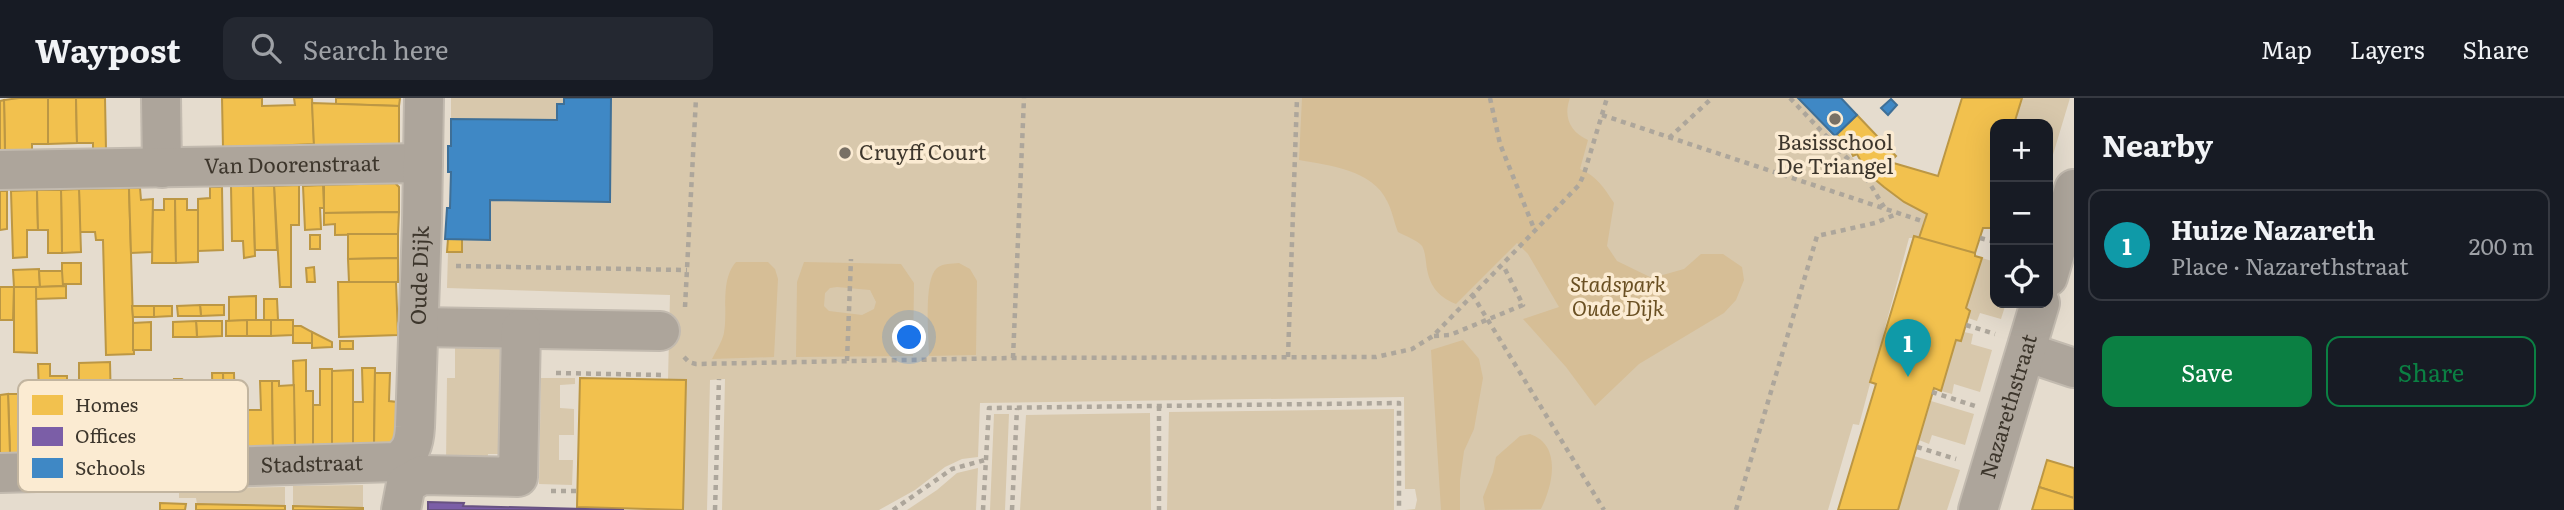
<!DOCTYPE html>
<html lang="en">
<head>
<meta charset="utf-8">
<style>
  :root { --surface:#171b24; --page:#242831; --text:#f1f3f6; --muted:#9ea1a6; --line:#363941; --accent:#0b8043 }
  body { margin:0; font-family:Literata,serif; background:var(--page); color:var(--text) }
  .controls { position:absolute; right:21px; top:21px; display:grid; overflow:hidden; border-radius:14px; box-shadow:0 7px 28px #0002 }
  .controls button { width:63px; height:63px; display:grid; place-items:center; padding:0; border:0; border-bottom:2px solid var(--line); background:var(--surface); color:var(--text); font:35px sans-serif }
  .you { position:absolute; left:910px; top:240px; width:24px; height:24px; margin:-18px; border:5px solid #fff; border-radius:50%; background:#1a73e8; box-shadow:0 0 0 10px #1a73e833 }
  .badge { display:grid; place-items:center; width:46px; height:46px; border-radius:50%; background:var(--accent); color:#fff; font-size:23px; font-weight:700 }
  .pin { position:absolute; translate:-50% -58px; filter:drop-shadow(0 2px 4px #0008) }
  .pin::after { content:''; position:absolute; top:37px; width:24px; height:21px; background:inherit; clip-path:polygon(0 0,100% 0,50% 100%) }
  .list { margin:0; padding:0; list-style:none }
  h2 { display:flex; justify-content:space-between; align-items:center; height:91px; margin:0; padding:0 28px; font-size:30px }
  h2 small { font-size:23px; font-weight:400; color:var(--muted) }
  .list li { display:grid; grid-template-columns:46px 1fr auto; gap:21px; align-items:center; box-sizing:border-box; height:112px; margin:0 14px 14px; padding:0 14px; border:2px solid var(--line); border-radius:14px }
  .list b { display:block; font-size:26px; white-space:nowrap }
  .list p { margin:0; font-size:23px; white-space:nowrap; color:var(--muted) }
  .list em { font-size:23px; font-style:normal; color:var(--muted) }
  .actions { display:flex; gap:14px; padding:21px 28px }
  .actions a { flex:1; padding:16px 0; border:2px solid var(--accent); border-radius:14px; text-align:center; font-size:24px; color:var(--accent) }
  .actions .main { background:var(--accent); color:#fff }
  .icon { flex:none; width:38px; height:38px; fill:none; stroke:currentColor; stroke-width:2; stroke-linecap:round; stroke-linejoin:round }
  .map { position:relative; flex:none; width:2074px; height:412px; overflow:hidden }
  header { display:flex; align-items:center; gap:42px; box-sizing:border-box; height:98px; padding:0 35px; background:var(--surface); border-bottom:2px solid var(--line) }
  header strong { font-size:33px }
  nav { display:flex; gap:38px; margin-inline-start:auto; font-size:24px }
  .search { width:490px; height:63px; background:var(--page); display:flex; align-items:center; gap:18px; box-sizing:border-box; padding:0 24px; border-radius:14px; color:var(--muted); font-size:26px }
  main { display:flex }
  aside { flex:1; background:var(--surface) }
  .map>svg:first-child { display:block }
</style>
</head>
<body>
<header>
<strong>Waypost</strong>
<div class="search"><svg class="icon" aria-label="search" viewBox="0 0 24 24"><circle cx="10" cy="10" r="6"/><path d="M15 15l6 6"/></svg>Search here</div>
<nav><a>Map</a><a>Layers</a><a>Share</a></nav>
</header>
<main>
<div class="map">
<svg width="2074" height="412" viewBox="0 0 2074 412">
  <rect width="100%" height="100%" fill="#e5dcce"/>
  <g fill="#d8c8ac">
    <polygon points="451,0 564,0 564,6 557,7 557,22 451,21"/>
    <path d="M 611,0 L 1798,0 C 1837,41 1874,92 1927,116 L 1919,140 L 1909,140 L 1859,327 L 1853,326 L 1828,412 L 1405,412 L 1415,411 L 1417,402 L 1415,391 L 1405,391 L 1404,299 L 980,305 L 978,359 L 962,361 L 945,369 L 915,392 L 879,412 L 722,412 L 725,281 L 710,282 L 707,412 L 683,412 L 685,283 L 668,282 L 670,197 L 447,190 L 448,154 L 462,154 L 462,141 L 490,142 L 490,102 L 610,104 Z"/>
    <polygon points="2022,0 2070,0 2052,60 2048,58 2048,26 2014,26"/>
    <polygon points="1982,160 1995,164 1995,205 2006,205 2001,221 1980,215 1977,223 1968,220 1970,212 1966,210"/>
    <polygon points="1964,234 1973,236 1971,246 1992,252 1980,294 1954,286 1952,296 1941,293 1956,242 1961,243"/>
    <polygon points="455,248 500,249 504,253 503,356 488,356 487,366 446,365 447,280 455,280"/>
    <polygon points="541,280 575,280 575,286 560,287 560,310 574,311 574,337 559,337 559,362 573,362 572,387 539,386"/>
    <polygon points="1931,303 1974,316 1965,347 1932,337 1929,346 1919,342"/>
    <polygon points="1394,311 1394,412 1167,412 1169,314"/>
    <polygon points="1150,315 1151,412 1020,412 1026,317"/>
    <polygon points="994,316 1009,316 1005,412 990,412"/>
    <polygon points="1914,358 1960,372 1947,412 1898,412"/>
    <polygon points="978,370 976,412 907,412 937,392 957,375"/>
    <polygon points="363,387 363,410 293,408 293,388"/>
    <polygon points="285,389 285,408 197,406 196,400 179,400 179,391"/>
  </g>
  <g fill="#d6be96" fill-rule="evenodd">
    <path d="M 1302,0 L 1570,0 C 1563,19 1570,34 1588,42 L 1580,71 C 1597,78 1604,90 1614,105 L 1607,148 L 1617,163 L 1652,180 L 1684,171 L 1701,156 L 1723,156 L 1742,169 L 1744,182 L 1736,202 L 1724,215 L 1639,266 L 1595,308 L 1566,269 L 1523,221 L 1559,209 L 1528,156 L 1517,145 L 1456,206 C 1436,198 1428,185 1426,164 C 1425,158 1425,153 1422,148 C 1417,142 1405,138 1398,134 C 1394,124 1392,112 1387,103 C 1373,72 1328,67 1299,62 Z"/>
    <path d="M 736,164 L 768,164 L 775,171 L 778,181 L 774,259 L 712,261 C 716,253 722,244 724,235 C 728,212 720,182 736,164 Z"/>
    <path d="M 804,164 L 901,166 L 914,185 L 913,258 L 796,259 L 797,184 ZM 837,189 L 870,192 L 876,204 L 874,211 L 862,217 L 829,213 L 824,208 L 825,195 L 830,190 Z"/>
    <path d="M 959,165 L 970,171 L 977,183 L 976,257 L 929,258 C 929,238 923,182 937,170 C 943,165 952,166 959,165 Z"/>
    <polygon points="1463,242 1479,261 1483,280 1474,331 1464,353 1460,382 1460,412 1441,412 1431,252"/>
    <path d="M 1530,336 C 1562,347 1553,387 1541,411 L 1485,412 L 1483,399 L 1493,374 L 1496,359 L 1520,338 Z"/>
  </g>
  <g fill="#f2c14e" stroke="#bc9744" stroke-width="2">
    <polygon points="19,0 48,0 48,46 32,46 32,53 5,54 4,2"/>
    <polygon points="48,0 76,0 77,45 48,46"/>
    <polygon points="76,0 105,0 106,52 93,52 93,45 77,45"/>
    <polygon points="222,0 262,0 262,8 295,7 294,0 312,0 314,46 223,50"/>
    <polygon points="336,0 400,0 399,8 336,6"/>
    <polygon points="1962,0 2022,0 2014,26 1995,26 1995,89 1993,95 1995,96 1995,130 1983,130 1975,155 1972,156 1919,140 1927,116 1904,104 1884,89 1872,79 1866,66 1864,69 1857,56 1853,58 1847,45 1843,48 1837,36 1857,17 1896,58 1890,64 1938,78"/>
    <polygon points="4,2 5,54 0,54 0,3"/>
    <polygon points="312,5 399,8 399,46 314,48"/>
    <polygon points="395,85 399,89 399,114 324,115 324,87"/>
    <polygon points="299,87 299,127 291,127 291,189 280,189 274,88"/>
    <polygon points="323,87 324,110 320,110 321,131 305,132 303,88"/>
    <polygon points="231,88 253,88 255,158 244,160 243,143 232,143"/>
    <polygon points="253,88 274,88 277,152 255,152"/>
    <polygon points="210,89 222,89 223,152 198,153 198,101 210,100"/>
    <polygon points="129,90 134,256 106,257 103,142 96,142 95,134 80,134 79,91"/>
    <polygon points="129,90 140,90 141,102 153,101 152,154 131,155"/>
    <polygon points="79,91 81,154 62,155 61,92"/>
    <polygon points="37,92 38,132 27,132 27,159 13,160 11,93"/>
    <polygon points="37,92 61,92 62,155 48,155 48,132 38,132"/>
    <polygon points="0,93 7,93 7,131 0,132"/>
    <polygon points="164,101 175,101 176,165 152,165 153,112 164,112"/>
    <polygon points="175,101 187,101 187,112 198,112 198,164 176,165"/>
    <polygon points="399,114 398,136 335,137 335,126 324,127 324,115"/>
    <polygon points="348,136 398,136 398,160 348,161"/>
    <rect x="310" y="137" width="10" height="14"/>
    <polygon points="1914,138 1975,155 1975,158 1982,160 1966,210 1970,213 1961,243 1956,242 1941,293 1934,290 1898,412 1838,412 1876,286 1870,284"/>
    <polygon points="448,141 462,141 462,154 447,154"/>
    <polygon points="398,160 398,184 349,184 348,161"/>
    <rect x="62" y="165" width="19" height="21"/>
    <polygon points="314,169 315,184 307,184 306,170"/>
    <polygon points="39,171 40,189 14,189 13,172"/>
    <polygon points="39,173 62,173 63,188 40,189"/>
    <polygon points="338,184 396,184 398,237 339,239"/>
    <polygon points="66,188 66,200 36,201 36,189"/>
    <polygon points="0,189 14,189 13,222 0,222"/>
    <polygon points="14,189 36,189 37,255 14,254"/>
    <polygon points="256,198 256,222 229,223 229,199"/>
    <polygon points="264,201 277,201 278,222 264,222"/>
    <polygon points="200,207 224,207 224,217 201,218"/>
    <polygon points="200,207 201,218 178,218 177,208"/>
    <polygon points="132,208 154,208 154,219 133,219"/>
    <polygon points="154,208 172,208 172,218 154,219"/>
    <rect x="247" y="222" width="24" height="16"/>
    <polygon points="247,222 247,238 226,238 226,223"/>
    <polygon points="271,222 293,222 293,237 271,238"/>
    <polygon points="196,223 222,223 222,238 197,239"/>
    <polygon points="196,223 197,239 173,239 173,224"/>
    <polygon points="151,224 151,252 133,252 133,225"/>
    <polygon points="293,228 301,228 312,234 312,245 293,245"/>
    <polygon points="312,234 332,244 332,249 312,250"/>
    <rect x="340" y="243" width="13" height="8"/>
    <polygon points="306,262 306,293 313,293 313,350 295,350 293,263"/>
    <polygon points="110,264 112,354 85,354 84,308 98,307 98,288 79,288 79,265"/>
    <polygon points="38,266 50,266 50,278 67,278 67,297 84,296 85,354 41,356"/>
    <polygon points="362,270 375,270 374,349 353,349 353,304 363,304"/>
    <polygon points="320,271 332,271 332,349 313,350 313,307 320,307"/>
    <polygon points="353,272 353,349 332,349 332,273"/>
    <polygon points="212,275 223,275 225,352 199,352 198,314 213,314"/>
    <polygon points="223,275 234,275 235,313 246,312 248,351 225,352"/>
    <polygon points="375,275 390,275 389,303 397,304 397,342 391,348 374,349"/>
    <polygon points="580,280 686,282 683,412 577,409"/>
    <polygon points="174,281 182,281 187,285 188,315 198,314 199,352 176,353"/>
    <polygon points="260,283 272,283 273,351 248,351 246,312 261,312"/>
    <polygon points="272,283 279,283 279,288 294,287 295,350 273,351"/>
    <polygon points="8,296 39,296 41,356 10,356"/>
    <polygon points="8,296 10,356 0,356 0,297"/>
    <polygon points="2047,362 2074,370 2074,400 2039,389"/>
    <polygon points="2039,389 2074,400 2074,412 2032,412"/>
    <polygon points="160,405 186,406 185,412 160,412"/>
    <polygon points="196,406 285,408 285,412 196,412"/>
    <polygon points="293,408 363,410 363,412 293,412"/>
  </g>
  <polygon fill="#7b5ea7" stroke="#685282" stroke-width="2" points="428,404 464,405 463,408 624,412 428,412"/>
  <g fill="#3f88c5" stroke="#3e6f97" stroke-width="2">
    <polygon points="564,0 611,0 610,104 490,102 490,142 445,141 447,110 450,110 451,74 448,74 448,48 451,48 451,21 557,22 557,6 564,6"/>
    <polygon points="1798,0 1841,0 1857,17 1835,38"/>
    <polygon points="1891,1 1897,7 1888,17 1881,10"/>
  </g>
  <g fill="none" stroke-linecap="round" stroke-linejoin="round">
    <g stroke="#c2baaf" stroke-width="42">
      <g id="minor">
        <polyline points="161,0 162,70"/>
        <path id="s1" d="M 0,72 L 423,65"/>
        <polyline points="2048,179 2074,91"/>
        <polyline points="418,229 660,233"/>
        <polyline points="2026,254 2074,270"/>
        <path id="s2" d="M 0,375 L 397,364 C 411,355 414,346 415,329 L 422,124 L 424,0"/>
        <polyline points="401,412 406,386 422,377 518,379 521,231"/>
        <path id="s3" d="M 1978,412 L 2040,205"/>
      </g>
    </g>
    <g stroke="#ada69b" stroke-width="4.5" stroke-dasharray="5 5" stroke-linecap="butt">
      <polyline points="1490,0 1500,46 1535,133"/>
      <polyline points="1790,0 1867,81 1884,109"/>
      <polyline points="1602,17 1925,124"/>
      <polyline points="1669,40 1712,0"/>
      <polyline points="1980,140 1995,144"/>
      <polyline points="456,168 687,172"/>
      <polyline points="1472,196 1604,412"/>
      <polyline points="685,209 696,0"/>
      <polyline points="1966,227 1995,236"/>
      <polyline points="1434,238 1450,237 1523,207 1503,167"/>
      <polyline points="684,259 689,264 696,266 1013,260 1376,259 1412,251 1433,238 1579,87 1584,76 1607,0"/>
      <polyline points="1288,259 1297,0"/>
      <polyline points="1013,260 1024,0"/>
      <polyline points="847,263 851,161"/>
      <polyline points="556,275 664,277"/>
      <polyline points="1932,294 1975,308"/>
      <polyline points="1159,308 1159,412"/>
      <polyline points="1917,349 1956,361"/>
      <polyline points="551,393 578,393"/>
      <polyline points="715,412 719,281"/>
      <polyline points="893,412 952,371 985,362"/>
      <polyline points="983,412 989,310 1399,305 1399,412"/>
      <polyline points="1012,412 1017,310"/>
      <polyline points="1736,412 1817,138 1875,125 1899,115"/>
    </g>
    <use href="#minor" stroke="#ada59b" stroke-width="38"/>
  </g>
  <g fill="#787065" stroke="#fbebd2" stroke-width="2.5">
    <circle cx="1835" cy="21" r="7"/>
    <circle cx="845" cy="55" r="7"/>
  </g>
  <g text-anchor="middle" stroke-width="7" stroke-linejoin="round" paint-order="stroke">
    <g font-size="21" fill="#3d362c" stroke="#fbebd2">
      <text x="1835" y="52">Basisschool<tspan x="1835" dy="24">De Triangel</tspan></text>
      <text x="859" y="62" text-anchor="start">Cruyff Court</text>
    </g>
    <g font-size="21" fill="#3d362c" stroke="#fbebd2">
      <text dy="7" stroke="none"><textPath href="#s1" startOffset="292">Van Doorenstraat</textPath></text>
      <text dy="7" stroke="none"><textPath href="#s2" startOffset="590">Oude Dijk</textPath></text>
      <text dy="7" stroke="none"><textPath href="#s3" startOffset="108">Nazarethstraat</textPath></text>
      <text dy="7" stroke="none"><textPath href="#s2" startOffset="312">Stadstraat</textPath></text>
    </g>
    <g font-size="21" font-style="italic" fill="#6a5023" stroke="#fbebd2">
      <text x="1618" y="194">Stadspark<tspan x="1618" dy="24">Oude Dijk</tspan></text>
    </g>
  </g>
  <rect x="18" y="282" width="230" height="112" rx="10" fill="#fbebd2" stroke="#c2b5a0" stroke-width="2"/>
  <rect x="32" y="297" width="31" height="20" fill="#f2c14e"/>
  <rect x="32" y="329" width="31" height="19" fill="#7b5ea7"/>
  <rect x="32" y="360" width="31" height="20" fill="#3f88c5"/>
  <g font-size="19" fill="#3d362c">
    <text x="75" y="314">Homes</text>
    <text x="75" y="345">Offices</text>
    <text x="75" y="377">Schools</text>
  </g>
</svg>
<div class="controls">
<button>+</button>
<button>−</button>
<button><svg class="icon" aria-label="locate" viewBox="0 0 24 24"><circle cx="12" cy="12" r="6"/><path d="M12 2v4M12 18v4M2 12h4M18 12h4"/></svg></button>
</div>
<div class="you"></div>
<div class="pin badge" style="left:1908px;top:279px;background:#0f9aa8">1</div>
</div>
<aside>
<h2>Nearby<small></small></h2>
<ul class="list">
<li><span class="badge" style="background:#0f9aa8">1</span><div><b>Huize Nazareth</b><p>Place · Nazarethstraat</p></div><em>200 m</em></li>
</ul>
<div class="actions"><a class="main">Save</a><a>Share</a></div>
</aside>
</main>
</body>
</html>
